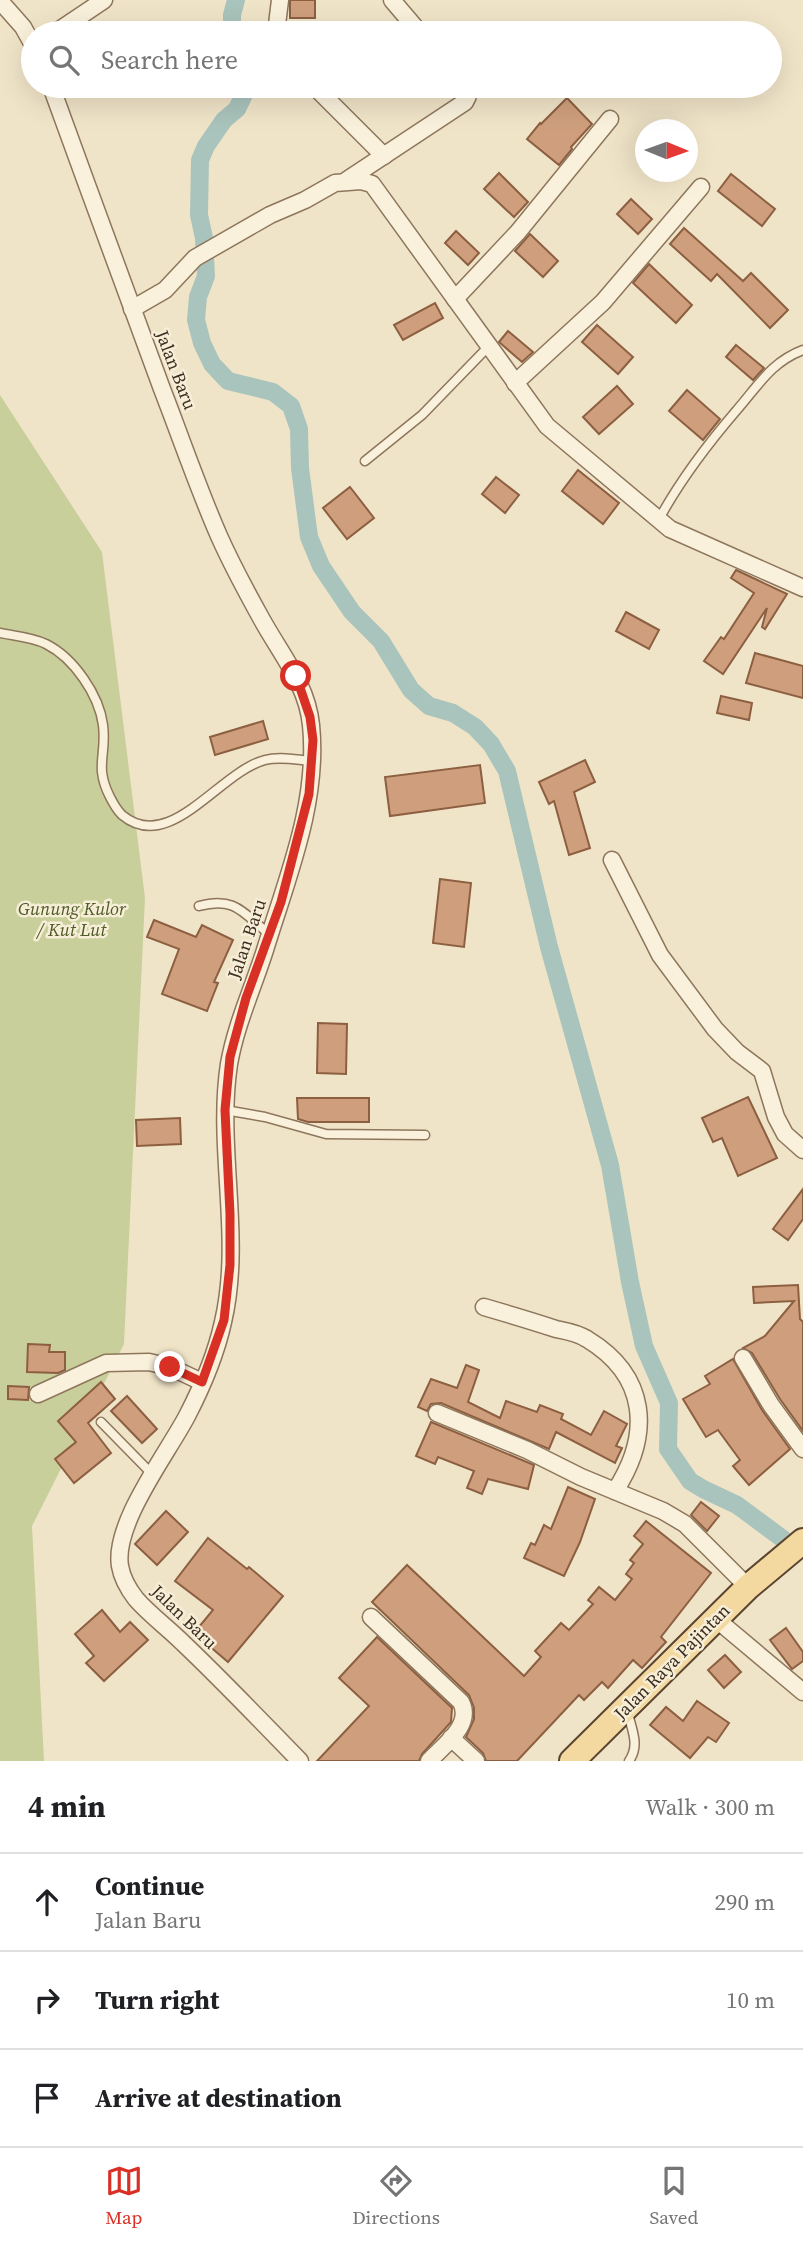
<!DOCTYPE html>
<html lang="en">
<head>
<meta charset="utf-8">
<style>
  :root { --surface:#fff; --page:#f2f2f2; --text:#202124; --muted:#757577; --line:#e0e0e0; --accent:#d93025 }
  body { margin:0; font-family:"Source Serif 4",serif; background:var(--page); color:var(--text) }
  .compass { position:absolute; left:635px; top:119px; width:63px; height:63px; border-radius:50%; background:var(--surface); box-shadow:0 7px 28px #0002; rotate:91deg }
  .stop { position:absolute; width:21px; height:21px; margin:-16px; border:5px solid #d93025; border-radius:50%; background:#fff }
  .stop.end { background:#d93025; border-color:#fff; box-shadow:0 2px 7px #0008 }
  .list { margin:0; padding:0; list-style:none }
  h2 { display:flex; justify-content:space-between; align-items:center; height:91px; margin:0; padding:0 28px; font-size:30px }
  h2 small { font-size:23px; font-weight:400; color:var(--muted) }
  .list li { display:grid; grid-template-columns:46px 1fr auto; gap:21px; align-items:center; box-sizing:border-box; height:98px; padding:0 28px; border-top:2px solid var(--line) }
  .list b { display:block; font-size:26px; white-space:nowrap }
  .list p { margin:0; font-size:23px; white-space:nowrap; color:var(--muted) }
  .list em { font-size:23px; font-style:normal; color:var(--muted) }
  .icon { flex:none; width:38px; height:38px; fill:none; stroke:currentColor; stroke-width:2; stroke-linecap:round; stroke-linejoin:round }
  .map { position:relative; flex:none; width:803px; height:1761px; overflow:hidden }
  .search { position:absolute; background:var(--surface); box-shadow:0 7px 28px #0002; left:21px; right:21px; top:21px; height:77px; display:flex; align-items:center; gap:18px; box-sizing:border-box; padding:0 24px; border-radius:38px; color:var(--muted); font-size:26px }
  .sheet { height:385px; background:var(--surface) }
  nav { display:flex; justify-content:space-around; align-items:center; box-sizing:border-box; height:98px; border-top:2px solid var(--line); background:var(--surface); font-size:19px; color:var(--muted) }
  nav a { display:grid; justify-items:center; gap:4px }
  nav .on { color:var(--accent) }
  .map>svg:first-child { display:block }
</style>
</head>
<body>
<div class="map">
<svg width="803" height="1761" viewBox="0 0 803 1761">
  <rect width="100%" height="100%" fill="#f0e4c8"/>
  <polygon fill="#c9cf9b" points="0,395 102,552 145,898 124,1344 32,1526 44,1761 0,1761"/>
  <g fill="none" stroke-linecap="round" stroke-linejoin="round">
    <g stroke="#a9c4bc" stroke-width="18">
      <polyline points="232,33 232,15 236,0"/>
      <polyline points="248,86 237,109 224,120 206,146 200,160 199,215 204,238 206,276 198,297 196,320 202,343 212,364 228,381 273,392 291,406 299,429 300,468 309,537 321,566 352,612 381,641 411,690 429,706 453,713 475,727 491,744 507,771 549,947 610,1165 630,1282 644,1346 669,1403 668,1449 690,1481 703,1489 737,1505 787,1542 803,1548"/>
    </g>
  </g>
  <g fill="#cf9f7d" stroke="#8d5f41" stroke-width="2">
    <rect x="290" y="0" width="25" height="18"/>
    <polygon points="567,98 592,124 571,147 572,149 559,165 527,139 540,123 541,124"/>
    <polygon points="499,173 528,202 514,217 484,189"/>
    <polygon points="731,174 775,209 762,226 718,191"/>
    <polygon points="631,199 652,219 638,234 617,214"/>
    <polygon points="684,228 743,281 751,273 788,310 770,328 717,274 711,281 670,244"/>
    <polygon points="456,231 479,253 468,265 445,243"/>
    <polygon points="530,234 558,261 543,277 515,251"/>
    <polygon points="649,264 692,305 676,323 633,283"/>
    <polygon points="435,303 443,318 403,340 394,325"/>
    <polygon points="597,325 633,357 618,374 582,342"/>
    <polygon points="508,331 533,352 522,362 499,342"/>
    <polygon points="736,345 764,368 753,380 726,357"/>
    <polygon points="617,386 633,404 599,434 583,417"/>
    <polygon points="687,390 720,419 703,440 669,411"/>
    <polygon points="578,470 619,503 603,524 562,491"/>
    <polygon points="496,477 519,495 505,513 482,494"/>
    <polygon points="350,487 374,518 347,539 323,508"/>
    <polygon points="736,570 787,594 765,629 762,627 767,608 723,674 704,661 721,637 724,639 754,593 731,578"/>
    <polygon points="626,612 659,630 649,649 616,631"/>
    <polygon points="755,653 803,666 803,698 746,683"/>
    <polygon points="721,696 752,703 749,720 717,713"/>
    <polygon points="263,721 268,739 215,755 210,737"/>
    <polygon points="585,760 595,782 574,792 590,848 569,855 554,801 549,804 539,782"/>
    <polygon points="480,765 485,803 390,816 385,777"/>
    <polygon points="440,879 471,883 464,947 433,943"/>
    <polygon points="154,920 196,937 202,925 233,940 214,982 218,983 207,1011 162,994 179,949 147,937"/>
    <polygon points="318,1023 347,1024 346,1074 317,1073"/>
    <polygon points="748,1097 777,1158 738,1176 722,1138 713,1142 702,1118"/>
    <polygon points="297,1098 369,1098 369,1122 308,1122 298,1119"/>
    <polygon points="180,1118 181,1144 137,1146 136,1120"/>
    <polygon points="803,1189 803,1219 788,1240 773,1229"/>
    <polygon points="798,1285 800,1319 803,1322 803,1431 780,1399 752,1353 743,1348 765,1336 794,1301 754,1303 753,1287"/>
    <polygon points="28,1344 50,1345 49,1352 65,1352 65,1370 58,1373 27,1372"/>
    <polygon points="733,1359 762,1410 790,1449 749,1485 733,1466 740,1460 718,1430 706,1437 683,1399 710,1384 705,1376"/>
    <polygon points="466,1365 479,1370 468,1402 500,1418 506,1401 537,1412 540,1405 563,1414 561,1419 591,1435 604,1411 627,1424 616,1446 622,1448 615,1463 556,1432 549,1449 441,1403 431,1404 427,1411 418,1407 431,1379 457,1388"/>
    <polygon points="101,1382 115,1399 88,1423 111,1453 74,1483 55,1459 76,1442 58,1421"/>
    <polygon points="8,1386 29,1387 28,1400 8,1399"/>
    <polygon points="127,1396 157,1429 142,1443 111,1411"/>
    <polygon points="431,1422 534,1465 528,1489 488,1479 482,1494 467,1488 474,1471 438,1457 435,1464 416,1456"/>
    <polygon points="568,1487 595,1499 580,1542 564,1576 524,1558 531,1543 535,1545 544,1525 551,1529"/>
    <polygon points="701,1502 719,1516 707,1531 691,1515"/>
    <polygon points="166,1511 188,1532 157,1565 135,1544"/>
    <polygon points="646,1521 711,1573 661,1637 666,1642 642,1668 633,1660 608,1688 602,1682 584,1700 579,1695 517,1761 486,1761 483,1753 466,1737 474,1719 474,1708 469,1695 372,1602 407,1565 524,1676 541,1657 535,1651 561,1623 569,1630 593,1604 588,1600 599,1587 615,1600 632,1579 626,1574 634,1563 630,1560 643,1544 634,1536"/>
    <polygon points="208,1538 247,1569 249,1567 283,1596 228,1662 194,1633 213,1610 175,1581"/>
    <polygon points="102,1610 120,1632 130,1622 148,1640 104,1681 86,1663 94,1656 75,1634"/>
    <polygon points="786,1628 803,1652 803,1661 792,1669 770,1640"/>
    <polygon points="377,1637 452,1708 451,1722 422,1754 419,1761 317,1761 369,1706 339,1678"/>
    <polygon points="725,1655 741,1672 724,1688 708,1670"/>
    <polygon points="697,1701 729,1723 716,1742 708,1737 690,1758 650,1725 666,1707 683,1721"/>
  </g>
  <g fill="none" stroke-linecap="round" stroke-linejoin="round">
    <g stroke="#8d765c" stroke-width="11">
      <g id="service">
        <polyline points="365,461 422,415 489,346"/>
        <path d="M 658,521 C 680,480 706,446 736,411 C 758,386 771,362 803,350"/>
        <path d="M 0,633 C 15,636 32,637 46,644 C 74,658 99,695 103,725 C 107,755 94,766 110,797 C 113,803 117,810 122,815 C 170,855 219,772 265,760 C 280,756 297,760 312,761"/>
        <path d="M 199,906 C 235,896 243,913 269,934"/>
        <polyline points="225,1110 265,1117 326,1134 425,1135"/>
        <polyline points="101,1422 153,1475"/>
        <path d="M 628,1713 C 632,1731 640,1745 629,1761"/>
      </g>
    </g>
    <g stroke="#8d765c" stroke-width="19">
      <g id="minor">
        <polyline points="392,0 420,33"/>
        <polyline points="0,1 23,27 33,45"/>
        <polyline points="55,33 104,0"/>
        <polyline points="276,33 280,0"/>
        <path d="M 51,86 C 88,187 124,288 162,389 C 181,438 198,488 219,536 C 231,563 246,591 261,618 C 280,653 307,684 311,725 C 319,802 287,878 265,950 C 253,988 236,1024 229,1064 C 216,1149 243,1237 223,1322 C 216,1354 202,1387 187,1416 C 167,1454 113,1524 120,1566 C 122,1578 129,1590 136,1599 C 150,1615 168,1628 183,1643 C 223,1681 262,1722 300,1761"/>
        <polyline points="314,86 384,156"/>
        <polyline points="347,180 465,102 468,96 464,86"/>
        <polyline points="455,299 518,232 610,119"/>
        <polyline points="132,309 165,290 195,258 270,215 305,200 335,183 361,181 372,184 547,426 670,529 803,588"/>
        <polyline points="515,383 603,302 701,187"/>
        <polyline points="612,860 660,955 715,1029 737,1052 762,1071 776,1117 785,1134 803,1150"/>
        <path d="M 484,1307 C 508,1314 532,1321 556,1329 C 566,1331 578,1333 587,1339 C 648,1376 652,1434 615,1491"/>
        <polyline points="743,1358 771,1405 803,1449"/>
        <polyline points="38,1394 106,1363 149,1362 170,1367 202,1382"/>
        <polyline points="437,1413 527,1450 581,1477 663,1511 685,1524 748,1587"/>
        <path d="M 371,1617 L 461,1702 C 473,1725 444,1745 429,1761"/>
        <polyline points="716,1619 803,1692"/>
        <polyline points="451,1738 476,1761"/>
      </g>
    </g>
    <g stroke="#5b4430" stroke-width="28">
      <polyline id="primary" points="572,1761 748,1587 803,1541"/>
    </g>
    <use href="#service" stroke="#faf1dc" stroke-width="8"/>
    <use href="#minor" stroke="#faf1dc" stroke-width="16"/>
    <use href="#primary" stroke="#f3d9a0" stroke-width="24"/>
  </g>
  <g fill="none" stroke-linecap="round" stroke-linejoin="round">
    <polyline stroke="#d93025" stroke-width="9" points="170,1367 202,1382 224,1320 230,1265 230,1214 225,1110 230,1057 246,998 281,902 309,794 313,740 310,717 296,676"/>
  </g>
  <g text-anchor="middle" stroke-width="5" stroke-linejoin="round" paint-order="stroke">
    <g font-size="18" fill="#3d2e20" stroke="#f7eed8">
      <text transform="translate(176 370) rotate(69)" y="6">Jalan Baru</text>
      <text transform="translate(247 939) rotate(-71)" y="6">Jalan Baru</text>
      <text transform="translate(184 1617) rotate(44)" y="6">Jalan Baru</text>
      <text transform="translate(672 1662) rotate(-45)" y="6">Jalan Raya Pajintan</text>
    </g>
    <g font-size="18" font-style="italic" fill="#4d5a26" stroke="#f7eed8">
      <text x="72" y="915">Gunung Kulor<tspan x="72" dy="21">/ Kut Lut</tspan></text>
    </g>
  </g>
</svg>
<svg class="compass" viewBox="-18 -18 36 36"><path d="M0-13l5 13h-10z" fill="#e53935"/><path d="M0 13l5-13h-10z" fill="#757577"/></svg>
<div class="stop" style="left:296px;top:676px"></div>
<div class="stop end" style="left:170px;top:1367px"></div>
<div class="search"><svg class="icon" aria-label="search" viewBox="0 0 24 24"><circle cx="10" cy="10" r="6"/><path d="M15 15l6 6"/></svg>Search here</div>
</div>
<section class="sheet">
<h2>4 min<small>Walk · 300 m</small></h2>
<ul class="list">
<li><svg class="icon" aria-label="ahead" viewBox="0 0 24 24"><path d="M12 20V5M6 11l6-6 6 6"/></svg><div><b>Continue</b><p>Jalan Baru</p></div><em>290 m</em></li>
<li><svg class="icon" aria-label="right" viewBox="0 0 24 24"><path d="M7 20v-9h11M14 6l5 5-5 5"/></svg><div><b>Turn right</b></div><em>10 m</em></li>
<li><svg class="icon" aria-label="arrive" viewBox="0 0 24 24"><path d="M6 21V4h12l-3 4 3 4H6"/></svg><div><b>Arrive at destination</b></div></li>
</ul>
</section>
<nav>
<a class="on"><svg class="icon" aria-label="map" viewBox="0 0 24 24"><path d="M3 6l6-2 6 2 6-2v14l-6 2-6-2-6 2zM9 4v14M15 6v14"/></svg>Map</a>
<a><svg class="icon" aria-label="directions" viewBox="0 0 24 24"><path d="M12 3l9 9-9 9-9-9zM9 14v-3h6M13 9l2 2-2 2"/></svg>Directions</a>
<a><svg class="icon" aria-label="saved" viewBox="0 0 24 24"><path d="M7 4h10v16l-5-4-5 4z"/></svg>Saved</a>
</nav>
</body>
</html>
